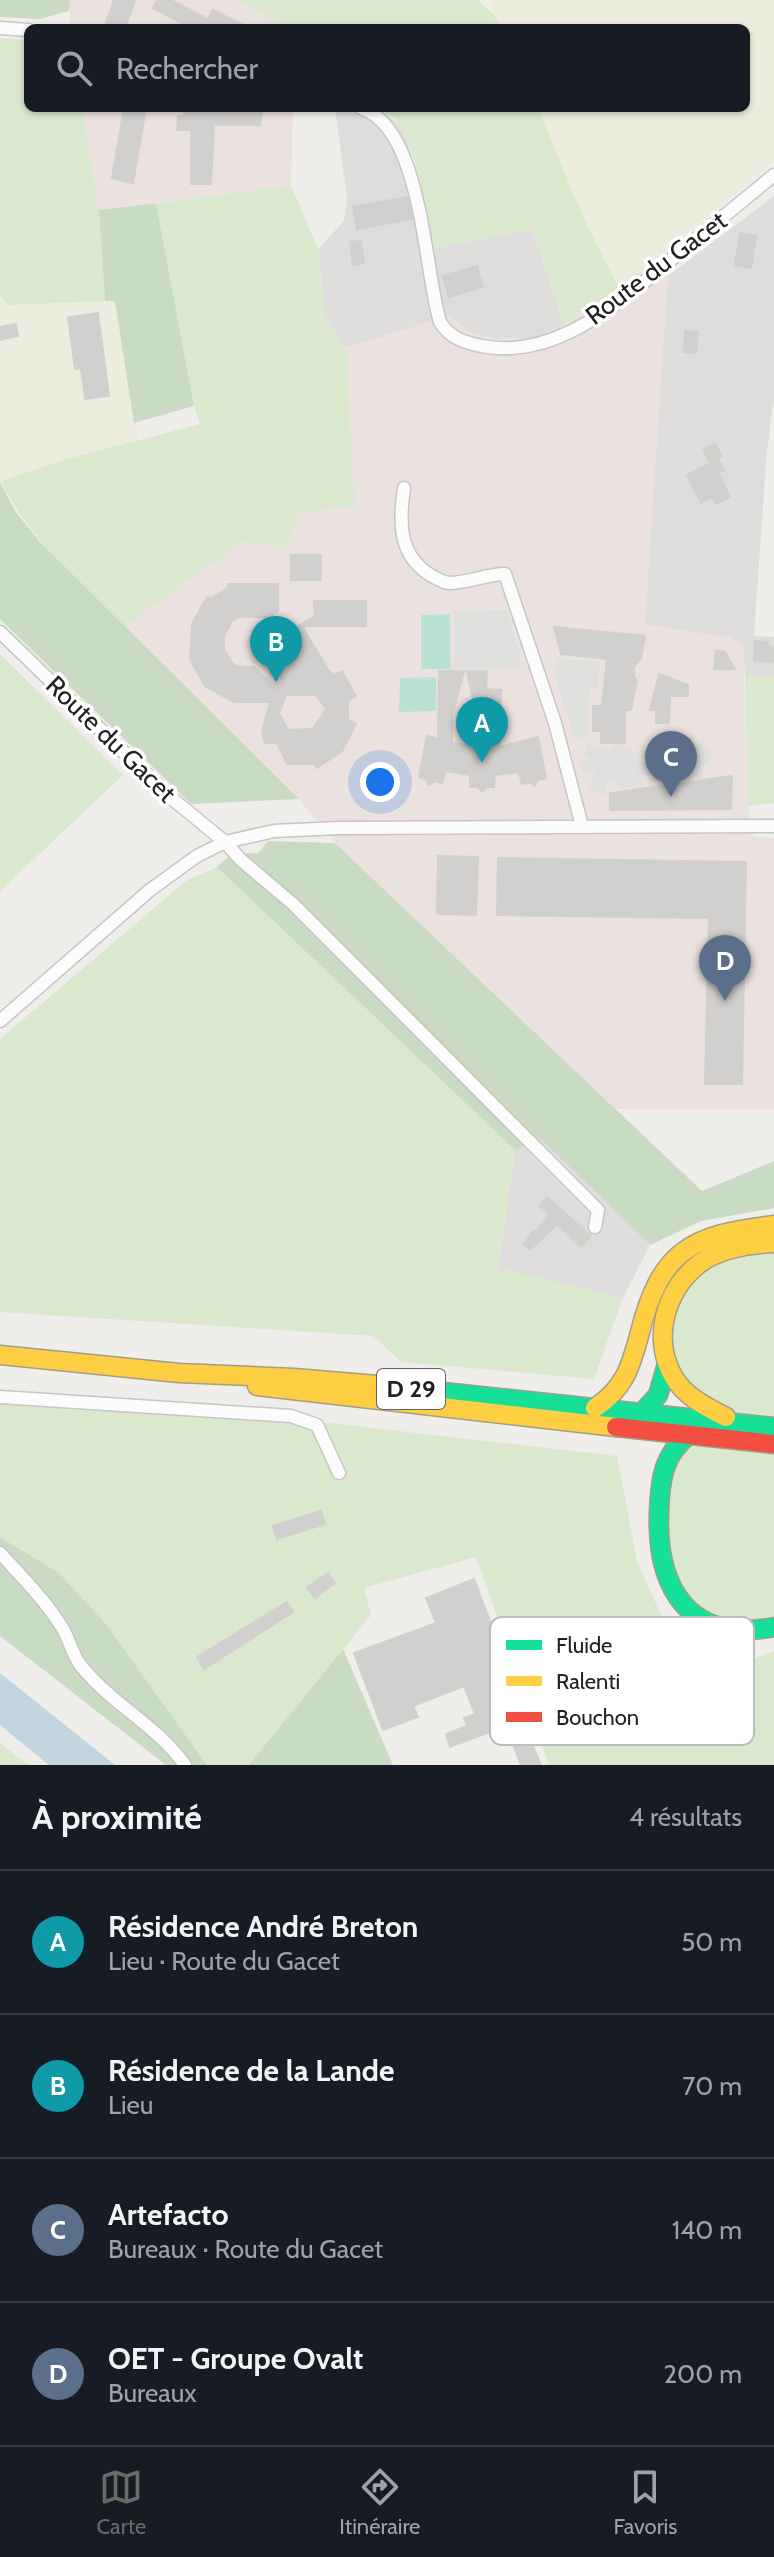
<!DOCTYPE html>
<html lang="fr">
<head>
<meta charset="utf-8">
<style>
  :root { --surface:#171b24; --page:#242831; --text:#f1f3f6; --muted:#9ea1a6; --line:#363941; --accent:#696968 }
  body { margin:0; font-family:Cabin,sans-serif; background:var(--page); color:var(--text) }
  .you { position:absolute; left:380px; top:782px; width:28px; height:28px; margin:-20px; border:6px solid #fff; border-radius:50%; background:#1a73e8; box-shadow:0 0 0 12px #1a73e833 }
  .badge { display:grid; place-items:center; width:52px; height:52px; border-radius:50%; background:var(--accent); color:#fff; font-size:26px; font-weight:700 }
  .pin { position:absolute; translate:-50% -66px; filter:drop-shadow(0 2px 4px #0008) }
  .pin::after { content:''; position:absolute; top:42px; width:28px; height:24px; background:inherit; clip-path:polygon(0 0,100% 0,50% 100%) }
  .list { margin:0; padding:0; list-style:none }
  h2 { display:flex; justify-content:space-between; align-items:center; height:104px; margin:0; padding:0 32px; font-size:34px }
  h2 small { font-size:26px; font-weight:400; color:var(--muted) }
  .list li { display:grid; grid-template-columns:52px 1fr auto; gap:24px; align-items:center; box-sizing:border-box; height:144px; padding:0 32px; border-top:2px solid var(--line) }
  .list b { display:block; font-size:30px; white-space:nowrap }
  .list p { margin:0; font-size:26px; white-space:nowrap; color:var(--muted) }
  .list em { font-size:26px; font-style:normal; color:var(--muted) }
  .icon { flex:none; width:44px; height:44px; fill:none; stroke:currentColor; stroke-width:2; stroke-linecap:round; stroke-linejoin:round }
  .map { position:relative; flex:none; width:774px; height:1765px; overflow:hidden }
  .search { position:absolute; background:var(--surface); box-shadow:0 2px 6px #0004; left:24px; right:24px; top:24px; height:88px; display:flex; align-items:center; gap:20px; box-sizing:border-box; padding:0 28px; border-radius:12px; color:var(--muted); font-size:30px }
  .sheet { height:680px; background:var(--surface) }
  nav { display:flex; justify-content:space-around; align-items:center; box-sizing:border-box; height:112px; border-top:2px solid var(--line); background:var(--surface); font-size:22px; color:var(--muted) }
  nav a { display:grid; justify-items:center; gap:4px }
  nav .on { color:var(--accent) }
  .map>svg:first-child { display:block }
</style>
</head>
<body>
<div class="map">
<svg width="774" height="1765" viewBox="0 0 774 1765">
  <rect width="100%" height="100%" fill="#efeeeb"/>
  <g fill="#dedddc">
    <polygon points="335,108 376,108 399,124 406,137 428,214 434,248 533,229 564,325 534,338 495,339 469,332 450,316 346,348 325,315 318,249 344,221 347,198"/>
    <polygon points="774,196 774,399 767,450 754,636 774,637 774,676 745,676 743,646 645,624 644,614 668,276"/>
    <polygon points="540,1140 650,1245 623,1298 498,1269 515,1150"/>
  </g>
  <g fill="#ebe1de">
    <polygon points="70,0 235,0 291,28 70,28"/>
    <polygon points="82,108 293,108 291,185 99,210"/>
    <polygon points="655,258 668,276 645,624 731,638 743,646 748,806 754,836 774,838 774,1109 616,1109 335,843 299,799 124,627 242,542 286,547 299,513 355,506 346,348 450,316 469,332 495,339 534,338 564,325 619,288"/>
  </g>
  <g fill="#eceddf">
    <polygon points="492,0 774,0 774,161 619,288 584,219 538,108 746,108 746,28 501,28 494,15"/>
    <polygon points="0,296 8,305 115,300 139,441 60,461 0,482"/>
  </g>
  <g fill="#dae9cd">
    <polygon points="235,0 478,0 494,15 501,28 291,28"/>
    <polygon points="0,38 28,40 28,108 82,108 99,210 105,301 8,305 0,296"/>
    <path d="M 376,108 L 538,108 L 584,219 L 619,288 L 564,325 L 533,229 L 434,248 C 429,220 414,141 397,122 C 392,115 383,112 376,108 Z"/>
    <path d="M 291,185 L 318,249 L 325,315 L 346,348 L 355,506 L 299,513 L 286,547 L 242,542 L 124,627 C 79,582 29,539 1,481 L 60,461 L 200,424 L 194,406 L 156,203 Z"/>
    <polygon points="0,654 123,775 0,891"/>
    <polygon points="745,676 774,676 774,803 748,806"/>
    <polygon points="217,867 515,1150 498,1268 623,1298 594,1379 401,1362 373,1336 0,1312 0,1039 186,881"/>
    <path d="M 774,1251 L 774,1420 C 752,1417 721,1412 703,1399 C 698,1395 694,1389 691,1384 C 664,1350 663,1296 702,1269 C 721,1256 752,1252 774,1251 Z"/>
    <polygon points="0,1390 312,1421 617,1456 637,1561 674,1644 755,1658 774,1651 774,1765 549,1765 476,1557 364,1588 371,1615 249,1765 207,1765 106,1624 59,1573 0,1537"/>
    <path d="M 697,1445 L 774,1452 L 774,1616 C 757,1619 736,1625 718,1619 C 702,1614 685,1598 679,1582 C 667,1553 660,1487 677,1459 C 682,1452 689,1449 697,1445 Z"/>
    <polygon points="0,1743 28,1765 0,1765"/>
  </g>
  <g fill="#c9dbc3">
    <polygon points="0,0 70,0 69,11 40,19 0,17"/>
    <polygon points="156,203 194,406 134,423 115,301 105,301 99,210"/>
    <polygon points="0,482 15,511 40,542 299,799 191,804 0,619"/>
    <polygon points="268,841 335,843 702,1191 774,1161 774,1208 701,1221 650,1245 541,1140 515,1150 217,867 232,854 258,853"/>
    <polygon points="0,1537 59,1573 106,1624 207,1765 166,1765 0,1636"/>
    <polygon points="343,1649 393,1765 249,1765"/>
  </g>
  <g fill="#bae2d4">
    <polygon points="450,614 451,669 421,669 421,615"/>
    <polygon points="436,677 436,711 399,712 400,678"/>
  </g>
  <g fill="#dfdfde">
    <polygon points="507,610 520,654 519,668 455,669 454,611"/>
    <polygon points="557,658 600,662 598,688 589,688 588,738 574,737 555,674"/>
    <polygon points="703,740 714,757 702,767 703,778 686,780 684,770 674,771 675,781 658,783 656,773 641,775 642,785 619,789 617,781 608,782 603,795 590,790 595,771 584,774 580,762 590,759 583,756 588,743 611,752 617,743 639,755 635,763 656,760 652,752 671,741 676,750 693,746"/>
  </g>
  <polygon fill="#c2d6df" points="0,1673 115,1765 49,1765 0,1725"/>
  <g fill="#d2d0ce" stroke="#d2d0cc" stroke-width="2" fill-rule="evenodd">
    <polygon points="114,0 135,0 125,28 117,28 106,23"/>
    <polygon points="157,0 171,0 208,19 213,10 249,28 191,28 153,8"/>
    <polygon points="124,108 146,108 133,183 112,178"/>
    <polygon points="185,108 262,108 260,125 214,125 211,184 191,184 191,130 177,130 178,116 184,116"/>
    <polygon points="407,197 412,219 357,229 353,207"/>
    <polygon points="740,233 756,236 751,268 735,265"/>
    <polygon points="361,241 364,263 353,265 350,242"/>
    <polygon points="477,266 483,287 449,297 443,276"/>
    <polygon points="98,313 109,396 85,399 81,368 75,369 68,317"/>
    <polygon points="16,324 18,336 0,340 0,327"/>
    <polygon points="685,331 698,332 696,353 684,352"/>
    <polygon points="715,444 722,456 710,462 703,450"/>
    <polygon points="718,459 724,470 718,473 730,497 716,504 712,497 701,503 687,475"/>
    <rect x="291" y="555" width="30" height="25"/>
    <path d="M 228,584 L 278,584 L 278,611 L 270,617 L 238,617 L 232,621 L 224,636 L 224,649 L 233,664 L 239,667 L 254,667 L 275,687 L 274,666 L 282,658 L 272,641 L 315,616 L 314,601 L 366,601 L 366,626 L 302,626 L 329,671 L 335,675 L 342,671 L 356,696 L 348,701 L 348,719 L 356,724 L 342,751 L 317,768 L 315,764 L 287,764 L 277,743 L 265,743 L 262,732 L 270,702 L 234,702 L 206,687 L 190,660 L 192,624 L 207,597 L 210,599 L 228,588 ZM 286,695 L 316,695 L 326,709 L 313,729 L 288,730 L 279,713 Z"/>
    <polygon points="554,627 645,636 641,659 634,666 634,677 637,681 631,710 625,710 625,743 601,743 601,731 593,731 593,706 602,706 607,659 561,654"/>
    <polygon points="755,641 768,642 767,646 774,647 774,662 754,660"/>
    <polygon points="716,651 725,652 735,669 714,669"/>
    <polygon points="439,671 464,671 452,716 452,743 475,746 476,713 467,671 487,671 486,689 501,690 500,747 538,737 546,778 538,780 535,786 530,782 522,784 519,772 495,775 494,787 486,787 482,792 478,787 470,787 470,775 446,771 442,783 435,781 429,785 426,779 419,777 427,736 438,739"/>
    <polygon points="659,674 688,685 688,696 670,696 669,723 656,723 656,710 650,710"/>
    <polygon points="732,776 731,809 610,810 610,793"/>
    <polygon points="438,856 478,857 476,915 437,914"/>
    <polygon points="498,858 746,862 742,1084 705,1084 709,918 497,915"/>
    <polygon points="547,1197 591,1236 581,1246 557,1224 530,1250 524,1245 533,1230 535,1232 550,1215 540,1206"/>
    <polygon points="321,1511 325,1524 277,1539 273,1526"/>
    <polygon points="328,1573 335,1583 315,1598 307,1587"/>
    <polygon points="474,1579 514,1684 488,1694 495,1714 516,1707 541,1765 521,1765 506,1726 450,1747 446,1734 467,1726 464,1718 475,1714 464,1686 413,1706 418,1717 383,1730 354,1653 436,1623 426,1598"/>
    <polygon points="287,1602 293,1612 204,1669 197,1657"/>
  </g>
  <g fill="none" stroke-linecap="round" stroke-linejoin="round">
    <g stroke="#c6c6c4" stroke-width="15">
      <g id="street">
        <polyline points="0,28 28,30"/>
        <path d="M 361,108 C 422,127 424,269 440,322 C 450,338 463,342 481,346 C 558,361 624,298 679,253 C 711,227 742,201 774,175"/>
        <path d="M 404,488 C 399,522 398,556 432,576 C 438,579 442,582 449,583 C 469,583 486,574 505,574 L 555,723 L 582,826"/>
        <polyline points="0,632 170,797 225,842 241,860 293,904 598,1210 595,1227"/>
        <polyline points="0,1021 150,890 197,856 225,842 274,831 339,828 774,826"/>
        <polyline points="0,1397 291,1416 317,1425 339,1473"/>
        <path d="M 0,1553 C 22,1577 46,1601 63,1629 C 70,1641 73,1657 82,1667 C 112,1704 157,1726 185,1765"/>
      </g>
    </g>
    <g stroke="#a49d89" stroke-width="21">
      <g id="fast">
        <polyline points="377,1385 774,1427"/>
        <polyline points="638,1417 658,1395 667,1364"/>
        <path d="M 689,1435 C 663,1454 660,1481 659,1512 C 656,1588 689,1644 774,1627"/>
      </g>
    </g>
    <g stroke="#a49d89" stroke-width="21">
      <g id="slow">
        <polyline points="0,1355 179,1373 294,1378 377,1385"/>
        <polyline points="257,1386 616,1427"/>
        <path d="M 595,1408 C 624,1388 630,1369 639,1336 C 660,1250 690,1235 774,1225"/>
        <path d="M 726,1417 C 706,1407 684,1396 673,1376 C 650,1335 668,1281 708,1258 C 728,1247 752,1244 774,1243"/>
      </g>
    </g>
    <g stroke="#a49d89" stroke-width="21">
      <polyline id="jam" points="616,1427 774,1444"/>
    </g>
    <use href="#street" stroke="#fdfcfc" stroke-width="12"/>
    <use href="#fast" stroke="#16e098" stroke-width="18"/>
    <use href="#slow" stroke="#ffcf43" stroke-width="18"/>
    <use href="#jam" stroke="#f24e42" stroke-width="18"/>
  </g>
  <g text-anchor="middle" stroke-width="7" stroke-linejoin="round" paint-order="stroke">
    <rect fill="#fff" stroke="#646464" stroke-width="2" x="377" y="1369" width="68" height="40" rx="6"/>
    <g font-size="24" font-weight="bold" fill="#212121">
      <text x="411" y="1397">D 29</text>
    </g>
    <g font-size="26" fill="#212121" stroke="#fff">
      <text transform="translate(656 268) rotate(-37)" y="9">Route du Gacet</text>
      <text transform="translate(111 739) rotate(44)" y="9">Route du Gacet</text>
    </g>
  </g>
  <rect x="490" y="1617" width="264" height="128" rx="12" fill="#fff" stroke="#bcbcbc" stroke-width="2"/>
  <rect x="506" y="1640" width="36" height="10" fill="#16e098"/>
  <rect x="506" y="1676" width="36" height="10" fill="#ffcf43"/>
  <rect x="506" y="1712" width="36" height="10" fill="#f24e42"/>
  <g font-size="22" fill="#212121">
    <text x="556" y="1653">Fluide</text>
    <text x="556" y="1689">Ralenti</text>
    <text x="556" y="1725">Bouchon</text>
  </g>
</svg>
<div class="you"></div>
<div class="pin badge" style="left:482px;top:763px;background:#0f9aa8">A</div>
<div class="pin badge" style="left:276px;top:682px;background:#0f9aa8">B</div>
<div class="pin badge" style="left:671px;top:797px;background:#5c6f8a">C</div>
<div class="pin badge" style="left:725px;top:1001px;background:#5c6f8a">D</div>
<div class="search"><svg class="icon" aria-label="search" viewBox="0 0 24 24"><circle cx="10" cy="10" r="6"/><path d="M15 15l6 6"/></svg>Rechercher</div>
</div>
<section class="sheet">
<h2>À proximité<small>4 résultats</small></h2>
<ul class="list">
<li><span class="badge" style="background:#0f9aa8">A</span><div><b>Résidence André Breton</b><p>Lieu · Route du Gacet</p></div><em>50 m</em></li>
<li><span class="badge" style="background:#0f9aa8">B</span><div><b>Résidence de la Lande</b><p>Lieu</p></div><em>70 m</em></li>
<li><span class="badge" style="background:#5c6f8a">C</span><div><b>Artefacto</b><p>Bureaux · Route du Gacet</p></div><em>140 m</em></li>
<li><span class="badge" style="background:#5c6f8a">D</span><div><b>OET - Groupe Ovalt</b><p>Bureaux</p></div><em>200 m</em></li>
</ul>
</section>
<nav>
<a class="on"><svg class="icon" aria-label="map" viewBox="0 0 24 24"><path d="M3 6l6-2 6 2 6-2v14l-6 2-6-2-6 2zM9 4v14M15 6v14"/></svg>Carte</a>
<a><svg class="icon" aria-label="directions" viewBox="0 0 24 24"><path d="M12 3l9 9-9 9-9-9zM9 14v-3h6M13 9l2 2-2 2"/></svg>Itinéraire</a>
<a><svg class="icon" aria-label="saved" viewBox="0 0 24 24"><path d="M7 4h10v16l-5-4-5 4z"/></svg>Favoris</a>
</nav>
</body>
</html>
